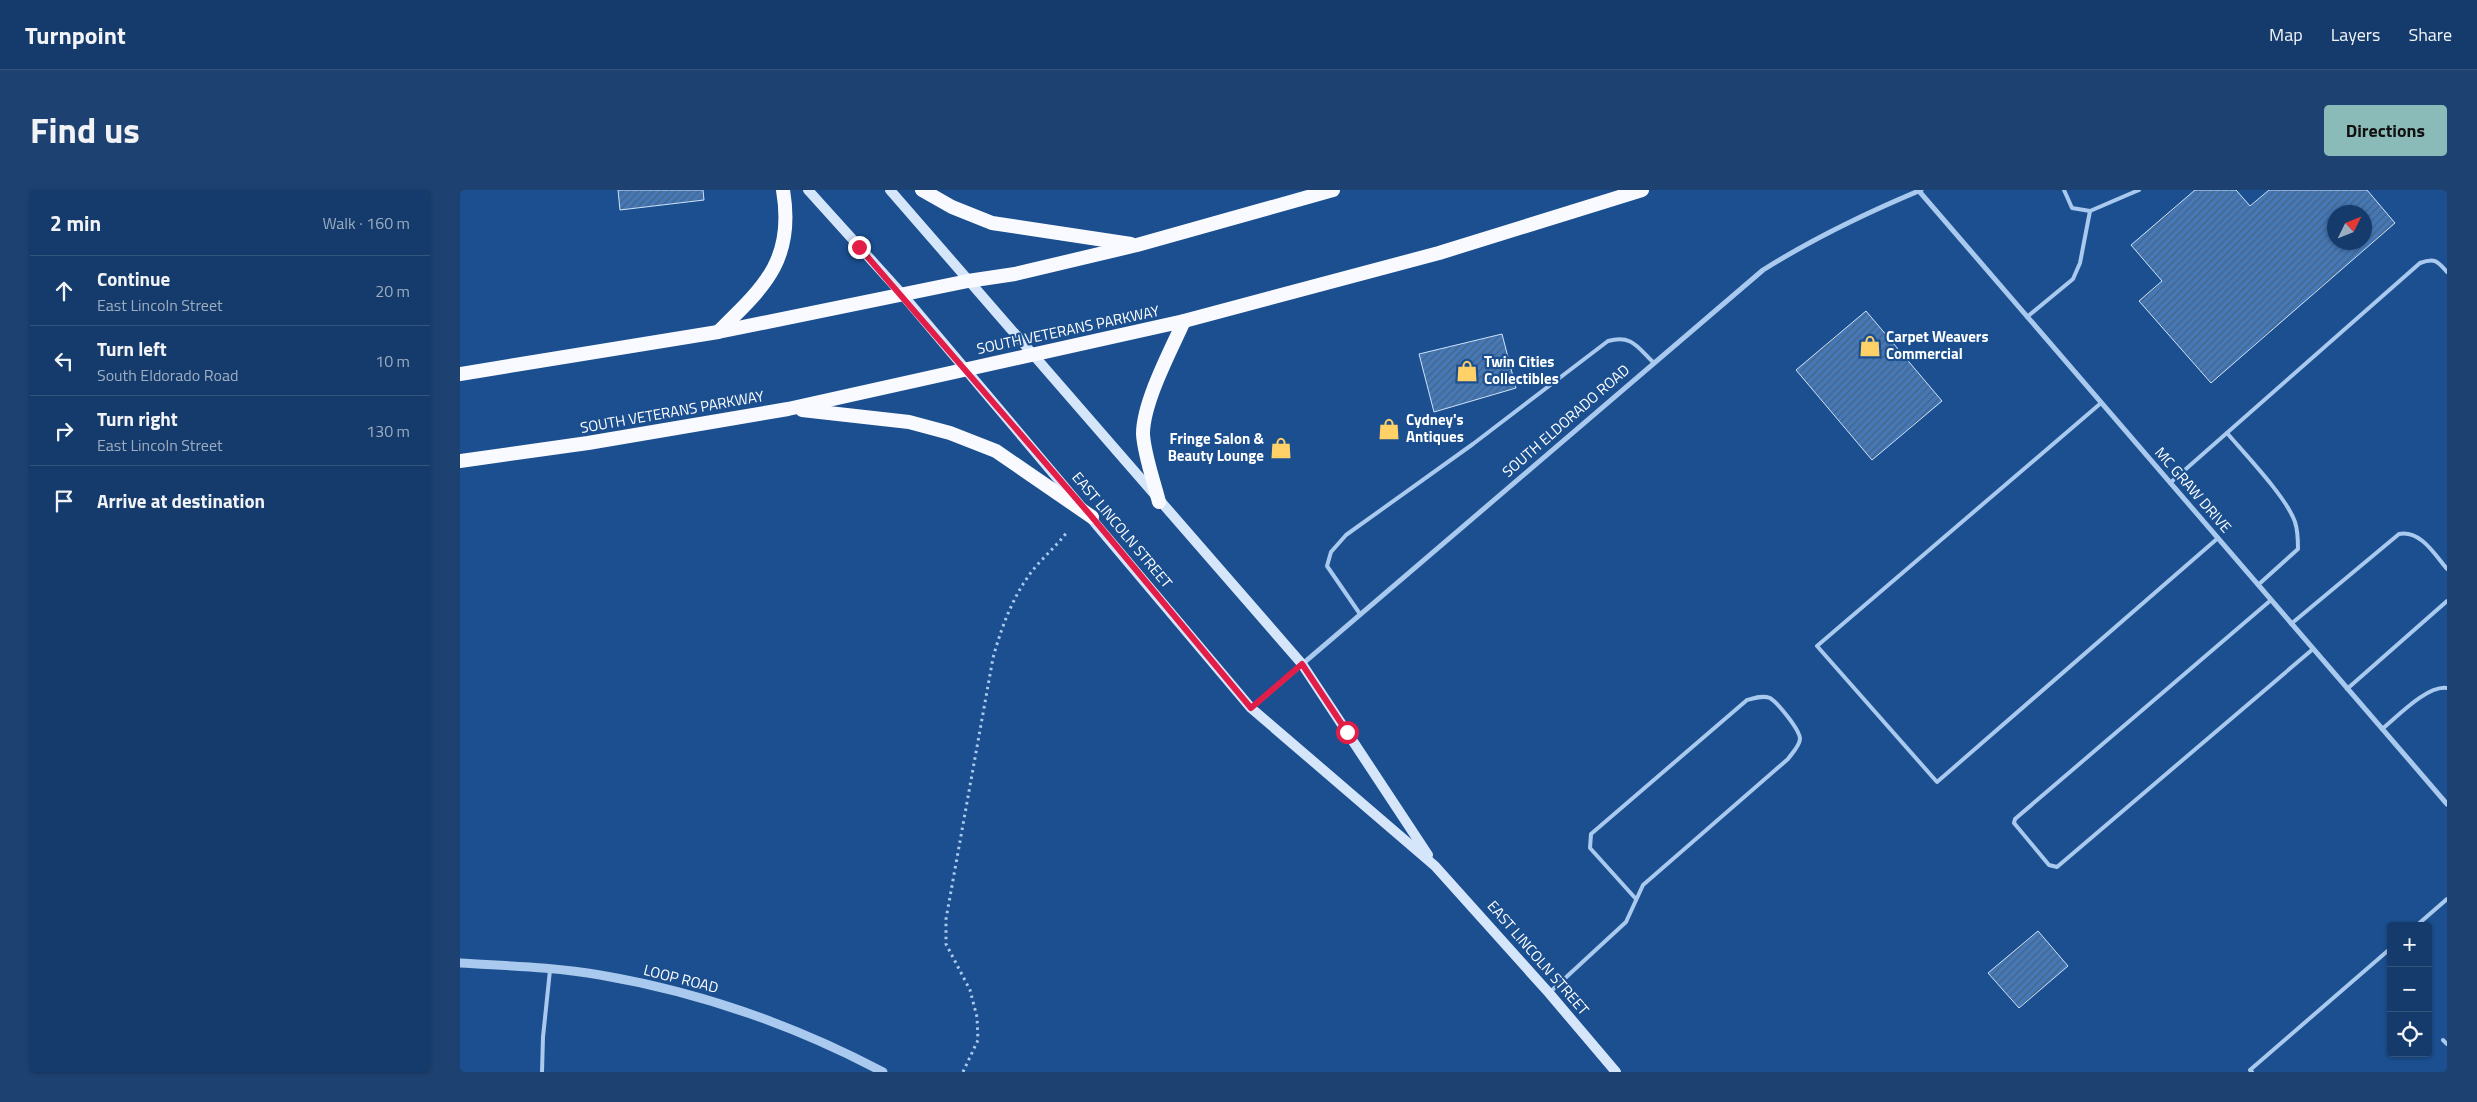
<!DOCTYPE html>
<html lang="en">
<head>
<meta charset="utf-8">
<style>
  :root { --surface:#143b6b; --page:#1d4271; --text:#f1f3f6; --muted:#9dadc1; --line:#33557e; --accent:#8bbbb9 }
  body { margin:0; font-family:"Titillium Web",sans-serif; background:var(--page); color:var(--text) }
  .controls { position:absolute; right:15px; bottom:15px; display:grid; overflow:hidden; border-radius:5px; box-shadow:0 1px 4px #0004 }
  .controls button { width:45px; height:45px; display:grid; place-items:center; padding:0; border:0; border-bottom:1px solid var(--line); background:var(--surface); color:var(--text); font:25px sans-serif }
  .compass { position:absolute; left:1867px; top:15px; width:45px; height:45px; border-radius:50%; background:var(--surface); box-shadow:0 1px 4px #0004; rotate:47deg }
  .stop { position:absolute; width:15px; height:15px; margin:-11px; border:4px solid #e11d48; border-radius:50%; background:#fff }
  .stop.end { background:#e11d48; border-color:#fff; box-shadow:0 1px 5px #0008 }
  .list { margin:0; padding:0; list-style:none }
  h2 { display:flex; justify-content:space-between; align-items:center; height:65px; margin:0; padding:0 20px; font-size:21px }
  h2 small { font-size:16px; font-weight:400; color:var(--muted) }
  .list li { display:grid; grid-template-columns:32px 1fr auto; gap:15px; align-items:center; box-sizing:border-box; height:70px; padding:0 20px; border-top:1px solid var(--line) }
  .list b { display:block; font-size:19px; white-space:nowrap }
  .list p { margin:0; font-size:16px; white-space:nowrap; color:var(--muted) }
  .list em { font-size:16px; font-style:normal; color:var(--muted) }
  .icon { flex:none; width:28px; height:28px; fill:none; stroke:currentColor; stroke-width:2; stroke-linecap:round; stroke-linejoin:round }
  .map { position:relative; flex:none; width:1987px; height:882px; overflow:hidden; border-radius:5px }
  header { display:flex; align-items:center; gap:30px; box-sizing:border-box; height:70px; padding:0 25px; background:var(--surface); border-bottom:1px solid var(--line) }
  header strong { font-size:24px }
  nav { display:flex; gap:28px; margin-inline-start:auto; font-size:18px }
  .intro { display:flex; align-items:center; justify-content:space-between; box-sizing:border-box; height:120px; padding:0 30px }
  h1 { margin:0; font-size:35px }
  .button { padding:12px 22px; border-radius:5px; background:var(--accent); color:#111; font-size:18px; font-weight:700 }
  main { display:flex; gap:30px; padding:0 30px }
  aside { flex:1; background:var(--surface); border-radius:5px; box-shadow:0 1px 4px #0004 }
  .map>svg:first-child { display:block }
</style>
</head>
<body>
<header>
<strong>Turnpoint</strong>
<nav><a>Map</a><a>Layers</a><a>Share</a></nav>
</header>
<div class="intro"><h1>Find us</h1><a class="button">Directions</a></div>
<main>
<aside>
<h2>2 min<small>Walk · 160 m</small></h2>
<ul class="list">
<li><svg class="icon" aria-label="ahead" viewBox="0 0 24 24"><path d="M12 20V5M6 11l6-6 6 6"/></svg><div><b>Continue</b><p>East Lincoln Street</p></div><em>20 m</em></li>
<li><svg class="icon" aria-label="left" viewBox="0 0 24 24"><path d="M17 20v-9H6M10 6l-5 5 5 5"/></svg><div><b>Turn left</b><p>South Eldorado Road</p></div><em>10 m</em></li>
<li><svg class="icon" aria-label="right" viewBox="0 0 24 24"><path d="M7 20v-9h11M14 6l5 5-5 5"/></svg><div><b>Turn right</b><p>East Lincoln Street</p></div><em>130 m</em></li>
<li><svg class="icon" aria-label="arrive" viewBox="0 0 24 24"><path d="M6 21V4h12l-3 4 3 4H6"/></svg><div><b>Arrive at destination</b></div></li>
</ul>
</aside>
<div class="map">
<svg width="1987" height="882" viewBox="0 0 1987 882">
  <defs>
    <pattern id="building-hatch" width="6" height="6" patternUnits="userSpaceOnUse" patternTransform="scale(1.25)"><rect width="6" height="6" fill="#4478b7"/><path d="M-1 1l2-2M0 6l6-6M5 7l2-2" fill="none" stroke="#486282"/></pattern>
  </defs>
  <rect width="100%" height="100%" fill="#1b4f8f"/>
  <g fill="url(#building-hatch)" stroke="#cfe3fa" fill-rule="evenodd">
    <polygon points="158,0 243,0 244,10 160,20"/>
    <path d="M 1735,0 L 1776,0 L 1790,16 L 1809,0 L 1907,0 L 1935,33 L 1751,193 L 1679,111 L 1702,91 L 1671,55 ZM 1874,22 L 1904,22 L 1904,52 L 1874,52 Z"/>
    <polygon points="1406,121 1482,211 1412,270 1336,180"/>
    <polygon points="1042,144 1056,198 974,222 959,164"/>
    <polygon points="1578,741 1608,776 1559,818 1528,783"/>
  </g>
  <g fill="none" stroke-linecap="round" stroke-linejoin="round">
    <path stroke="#a9c9ee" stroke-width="3" stroke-dasharray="2.5 4" stroke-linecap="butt" d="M 503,882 L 518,850 L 517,827 L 510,800 L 486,754 L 486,729 L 533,468 C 542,435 555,400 578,374 C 588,363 598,354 607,342"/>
    <g stroke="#a9c9ee" stroke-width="4">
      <polyline points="1604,0 1612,18 1630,21 1679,0"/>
      <polyline points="1567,127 1613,89 1620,73 1630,21"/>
      <polyline points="1641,213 1357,456 1477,592 1758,348"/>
      <path d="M 1767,243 C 1785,264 1827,308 1835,332 C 1838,341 1838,349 1838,359 L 1798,395"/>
      <path d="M 1710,293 L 1960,73 C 1974,68 1977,70 1987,82"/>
      <polyline points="1811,410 1555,629 1554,633 1589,675 1597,677 1853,459"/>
      <path d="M 900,424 L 867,376 L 871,362 L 886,345 L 1013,254 L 1148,151 C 1172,144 1178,158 1194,173"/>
      <path d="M 1831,434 L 1939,344 C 1961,340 1975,365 1987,379"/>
      <polyline points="1887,499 1987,411"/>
      <path d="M 1922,539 C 1937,527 1967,495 1987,498"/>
      <polyline points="1956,736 1987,709"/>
      <path d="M 1089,803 L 1166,732 L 1183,695 L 1328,569 C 1332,563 1339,557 1340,549 C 1340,540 1318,513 1310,508 C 1303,505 1294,508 1287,510 L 1131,644 L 1130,658 L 1176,709"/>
      <polyline points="1983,850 1987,854"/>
      <polyline points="82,882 83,847 90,780"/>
      <polyline points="1792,882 1790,880 1931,758"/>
    </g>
    <g stroke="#a9c9ee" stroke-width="5">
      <polyline points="1459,1 1987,614"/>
      <path d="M 791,518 L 1303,80 C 1354,48 1406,23 1461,0"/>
    </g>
    <path stroke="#a9c9ee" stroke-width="9" d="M 0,773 C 47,776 94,777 140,785 C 240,802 334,835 423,882"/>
    <g stroke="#d6e6fa" stroke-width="10">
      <polyline points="348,0 442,104 791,518 975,676 1089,803 1156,882"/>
      <polyline points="430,0 842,474 968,665"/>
    </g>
    <g stroke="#f8faff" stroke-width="14">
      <polyline points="462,0 492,17 532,33 671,54"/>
      <path d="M 258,142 C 304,97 335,70 323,0"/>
      <polyline points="0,184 258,142 508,91 555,84 677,55 873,0"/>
      <polyline points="342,220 449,232 490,243 536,261 632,327"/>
      <polyline points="0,271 128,253 328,219 724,131 979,63 1182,0"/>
      <path d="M 699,312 C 694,292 684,264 683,244 C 683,212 711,160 724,131"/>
    </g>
  </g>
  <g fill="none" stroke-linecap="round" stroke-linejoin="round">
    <polyline stroke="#e11d48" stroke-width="6" points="399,57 632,327 791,518 842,474 887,542"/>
  </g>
  <defs>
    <g id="shop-bare" transform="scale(1.725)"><path d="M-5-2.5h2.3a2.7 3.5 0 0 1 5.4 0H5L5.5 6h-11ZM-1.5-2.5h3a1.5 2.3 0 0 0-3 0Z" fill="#ffd166" stroke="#1b4f8f" stroke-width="2.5" paint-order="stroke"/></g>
  </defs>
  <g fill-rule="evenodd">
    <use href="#shop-bare" x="1410" y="156"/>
    <use href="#shop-bare" x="1007" y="181"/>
    <use href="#shop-bare" x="929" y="239"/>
    <use href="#shop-bare" x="821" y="258"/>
  </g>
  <g text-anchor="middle" stroke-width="4.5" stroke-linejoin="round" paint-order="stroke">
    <g font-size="15" fill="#fff" stroke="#1b4f8f">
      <text transform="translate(608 140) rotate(-12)" y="5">SOUTH VETERANS PARKWAY</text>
      <text transform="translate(212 222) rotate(-10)" y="5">SOUTH VETERANS PARKWAY</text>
      <text transform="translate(1106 231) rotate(-41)" y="5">SOUTH ELDORADO ROAD</text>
      <text transform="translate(1733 300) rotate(49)" y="5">MC GRAW DRIVE</text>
      <text transform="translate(662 340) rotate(50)" y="5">EAST LINCOLN STREET</text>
      <text transform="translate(1078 768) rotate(49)" y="5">EAST LINCOLN STREET</text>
      <text transform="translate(221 789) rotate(14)" y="5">LOOP ROAD</text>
    </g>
    <g font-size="15" font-weight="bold" fill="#fff" stroke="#1b4f8f" text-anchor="start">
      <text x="1426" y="152">Carpet Weavers<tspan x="1426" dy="17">Commercial</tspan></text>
      <text x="1024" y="177">Twin Cities<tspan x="1024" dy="17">Collectibles</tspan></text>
      <text x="946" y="235">Cydney's<tspan x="946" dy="17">Antiques</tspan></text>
      <text x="804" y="254" text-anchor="end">Fringe Salon &amp;<tspan x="804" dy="17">Beauty Lounge</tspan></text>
    </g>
  </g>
</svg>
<div class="controls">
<button>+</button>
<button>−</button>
<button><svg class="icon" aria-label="locate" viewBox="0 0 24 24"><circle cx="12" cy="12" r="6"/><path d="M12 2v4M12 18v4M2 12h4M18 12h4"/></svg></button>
</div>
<svg class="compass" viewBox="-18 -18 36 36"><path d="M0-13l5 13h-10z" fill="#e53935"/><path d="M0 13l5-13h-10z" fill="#9dadc1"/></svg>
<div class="stop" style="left:887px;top:542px"></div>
<div class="stop end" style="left:399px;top:57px"></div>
</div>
</main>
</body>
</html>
